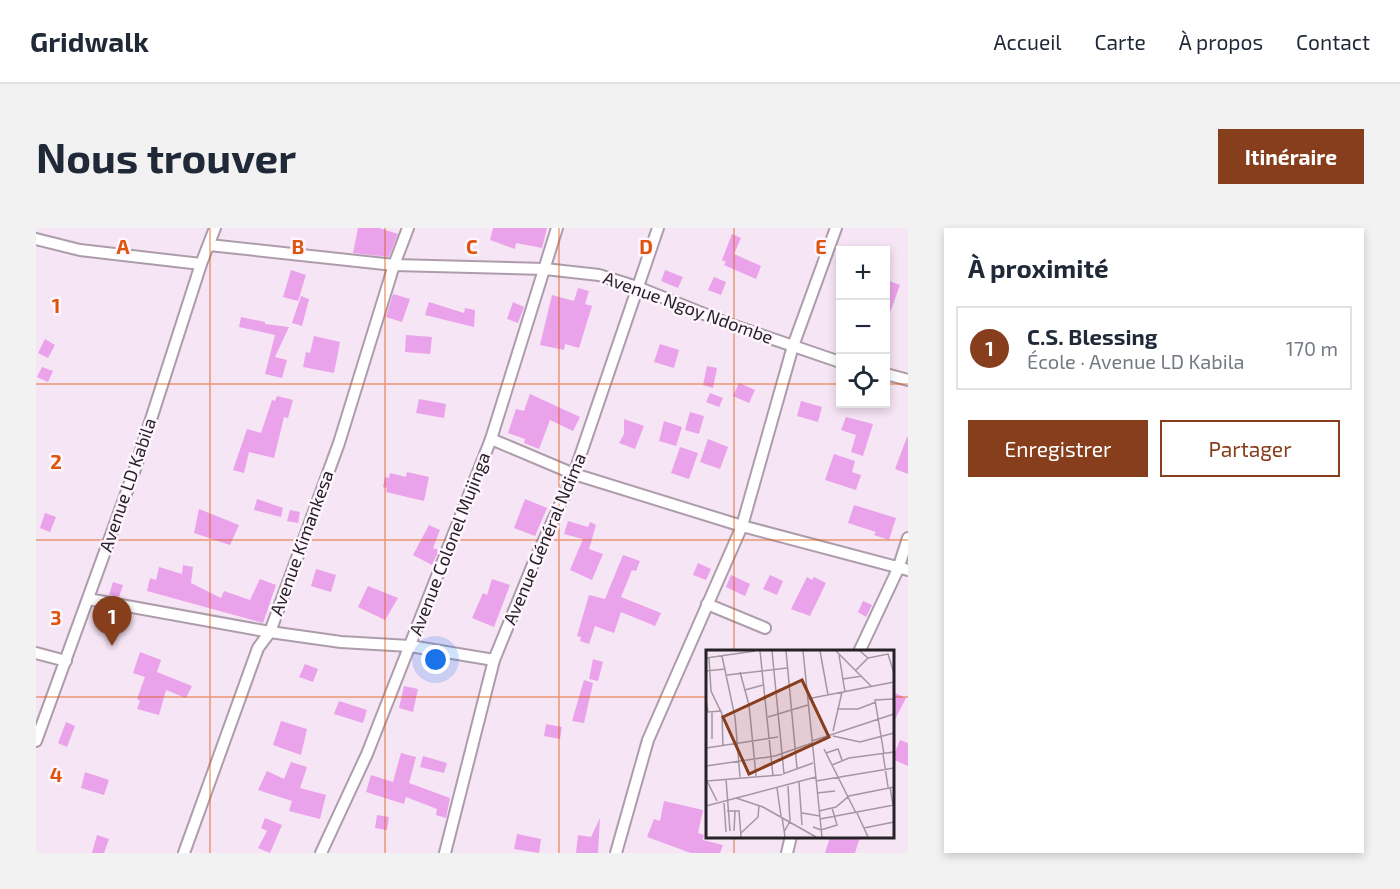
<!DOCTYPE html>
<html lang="fr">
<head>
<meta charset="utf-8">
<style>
  :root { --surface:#fff; --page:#f2f2f3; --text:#1f2937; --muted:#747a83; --line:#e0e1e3; --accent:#863e1d }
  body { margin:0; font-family:"Exo 2",sans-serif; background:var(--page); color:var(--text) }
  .controls { position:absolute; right:18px; top:18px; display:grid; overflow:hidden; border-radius:0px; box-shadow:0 3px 9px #0003 }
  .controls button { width:54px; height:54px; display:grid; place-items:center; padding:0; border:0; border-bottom:2px solid var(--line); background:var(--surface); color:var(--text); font:30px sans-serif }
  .you { position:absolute; left:400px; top:432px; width:21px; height:21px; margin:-15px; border:4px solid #fff; border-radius:50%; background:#1a73e8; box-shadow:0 0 0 9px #1a73e833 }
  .badge { display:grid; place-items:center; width:39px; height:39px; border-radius:50%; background:var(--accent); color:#fff; font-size:20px; font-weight:700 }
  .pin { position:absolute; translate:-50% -50px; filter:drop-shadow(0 2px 3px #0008) }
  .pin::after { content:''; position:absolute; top:32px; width:21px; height:18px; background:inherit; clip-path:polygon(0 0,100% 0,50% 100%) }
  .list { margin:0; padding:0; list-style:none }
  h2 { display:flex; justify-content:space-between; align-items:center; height:78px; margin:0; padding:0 24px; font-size:26px }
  h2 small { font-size:20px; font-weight:400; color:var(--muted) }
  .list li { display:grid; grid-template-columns:39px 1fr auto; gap:18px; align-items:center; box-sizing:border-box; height:84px; margin:0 12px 12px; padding:0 12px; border:2px solid var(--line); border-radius:0px }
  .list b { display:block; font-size:22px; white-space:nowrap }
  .list p { margin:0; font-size:20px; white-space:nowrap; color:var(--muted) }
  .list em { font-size:20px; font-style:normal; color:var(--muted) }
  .actions { display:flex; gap:12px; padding:18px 24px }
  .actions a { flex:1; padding:14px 0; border:2px solid var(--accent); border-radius:0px; text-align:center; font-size:21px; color:var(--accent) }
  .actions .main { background:var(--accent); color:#fff }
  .icon { flex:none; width:33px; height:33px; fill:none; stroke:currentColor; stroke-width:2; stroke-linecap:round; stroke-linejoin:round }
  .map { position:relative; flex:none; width:872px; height:625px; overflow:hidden; border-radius:0px }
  header { display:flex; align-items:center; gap:36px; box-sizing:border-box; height:84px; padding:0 30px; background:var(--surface); border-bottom:2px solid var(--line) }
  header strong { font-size:28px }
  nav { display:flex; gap:33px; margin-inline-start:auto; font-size:21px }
  .intro { display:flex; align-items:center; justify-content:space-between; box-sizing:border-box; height:144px; padding:0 36px }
  h1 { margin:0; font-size:42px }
  .button { padding:15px 27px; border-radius:0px; background:var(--accent); color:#fff; font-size:21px; font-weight:700 }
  main { display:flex; gap:36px; padding:0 36px }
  aside { flex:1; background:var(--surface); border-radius:0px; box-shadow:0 3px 9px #0003 }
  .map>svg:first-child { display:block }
</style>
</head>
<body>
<header>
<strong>Gridwalk</strong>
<nav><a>Accueil</a><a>Carte</a><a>À propos</a><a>Contact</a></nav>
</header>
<div class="intro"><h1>Nous trouver</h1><a class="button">Itinéraire</a></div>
<main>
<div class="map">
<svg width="872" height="625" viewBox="0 0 872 625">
  <rect width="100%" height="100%" fill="#f6e5f5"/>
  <g fill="#eaa2ea">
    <polygon points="322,0 343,0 362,6 353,29 317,25"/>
    <polygon points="457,0 511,0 506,20 480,15 479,21 454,12"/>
    <polygon points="696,6 705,10 698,26 725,38 720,51 688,37 690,34 686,32"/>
    <polygon points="255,42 270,47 262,73 247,69"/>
    <polygon points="629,42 647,49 642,60 625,53"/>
    <polygon points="678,49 690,54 685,67 672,62"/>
    <polygon points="851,52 864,57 851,93 849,58"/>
    <polygon points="542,60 553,63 549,76 556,78 543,120 529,116 528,122 504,117 516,67 538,73"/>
    <polygon points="357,66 374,71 366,94 350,89"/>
    <polygon points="265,68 273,71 266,98 256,95"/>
    <polygon points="393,74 428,85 429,80 439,82 438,99 389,87"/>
    <polygon points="477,74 488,79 482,95 471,91"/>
    <polygon points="205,89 229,94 229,96 253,99 239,129 251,132 246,150 229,146 239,107 203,99"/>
    <polygon points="370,107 396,109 394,126 369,124"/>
    <polygon points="278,108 304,114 298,145 267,139 270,124 274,125"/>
    <polygon points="9,111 19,117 12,130 2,125"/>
    <polygon points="624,116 643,122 638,140 618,134"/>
    <polygon points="671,138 681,140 677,160 667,157"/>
    <polygon points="6,139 17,143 12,154 1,149"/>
    <polygon points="703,155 719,162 713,175 697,168"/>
    <polygon points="674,165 687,170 683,179 670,174"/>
    <polygon points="494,166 544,189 537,203 514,192 503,221 488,215 489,211 472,205 480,181 488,183"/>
    <polygon points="241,168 257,172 252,190 248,189 238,230 213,224 208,245 197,242 211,201 225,205 236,172 239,173"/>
    <polygon points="383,171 410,176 408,190 380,185"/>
    <polygon points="765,173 786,179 782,194 761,188"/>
    <polygon points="654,184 668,188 663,206 649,202"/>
    <polygon points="810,189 837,196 827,228 815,224 820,207 805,202"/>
    <polygon points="588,191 608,198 599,221 583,215 588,206"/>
    <polygon points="628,193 646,199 640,218 623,213"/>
    <polygon points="871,209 872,209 872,246 859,241"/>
    <polygon points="672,211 692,219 684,241 664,234"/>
    <polygon points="644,219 662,225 653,251 635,245"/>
    <polygon points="798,226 819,233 816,244 825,247 820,262 789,252"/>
    <polygon points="371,244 393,249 388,273 350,264 351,260 347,259 349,249 353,250 354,245 370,249"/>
    <polygon points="221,271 247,280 245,289 218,282"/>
    <polygon points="489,271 511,280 499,308 478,300"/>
    <polygon points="818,277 860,290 853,312 838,307 840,304 812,295"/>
    <polygon points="163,281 203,297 194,317 158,305"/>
    <polygon points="254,282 264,284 262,295 251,293"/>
    <polygon points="9,285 20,289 14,304 4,300"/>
    <polygon points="532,293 552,299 554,294 560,297 553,321 567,326 556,352 534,342 547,311 528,306"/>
    <polygon points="393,297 404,302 397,320 403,322 396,337 377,327"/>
    <polygon points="587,327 604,333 600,343 596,342 585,369 625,385 619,398 585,384 578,405 559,398 553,416 544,413 545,409 541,408 553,367 569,371"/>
    <polygon points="662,335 675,341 670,352 657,347"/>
    <polygon points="147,337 157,339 155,355 185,370 188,363 214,372 224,351 240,357 227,395 111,363 114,350 120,352 123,339 146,346"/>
    <polygon points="280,341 300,347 295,364 275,358"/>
    <polygon points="695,347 714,356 709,368 690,359"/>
    <polygon points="734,347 747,353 741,367 727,361"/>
    <polygon points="771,349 776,352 778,349 790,355 774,388 755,381"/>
    <polygon points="456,351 474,357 458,399 436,390 447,365 451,367"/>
    <polygon points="77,354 87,357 83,369 73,367"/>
    <polygon points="332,358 362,370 349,392 322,379"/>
    <polygon points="827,373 836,377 830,389 822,384"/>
    <polygon points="104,424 125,432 121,444 156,458 150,470 130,462 123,487 101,481 104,473 101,471 109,449 97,445"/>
    <polygon points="557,431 567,434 562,453 553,451"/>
    <polygon points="269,436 282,441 277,454 263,449"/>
    <polygon points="548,452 557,455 548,495 536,493"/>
    <polygon points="368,458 382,461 377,484 363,480"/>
    <polygon points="855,463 870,470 855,499"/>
    <polygon points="303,473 331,482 327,495 298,486"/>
    <polygon points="245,493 271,501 265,527 237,517"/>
    <polygon points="30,494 39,498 31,519 22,515"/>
    <polygon points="510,496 526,499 524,511 508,508"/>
    <polygon points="864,512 872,515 872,538 856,531"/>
    <polygon points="365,525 380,529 373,555 414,570 410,590 400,587 401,581 370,569 368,576 330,564 335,547 357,554"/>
    <polygon points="387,528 411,535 408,545 384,539"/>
    <polygon points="255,534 271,539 264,560 290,567 284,591 253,583 256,573 222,562 231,543 248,551"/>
    <polygon points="49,544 73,552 68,567 45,560"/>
    <polygon points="628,573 667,582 662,605 668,607 667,612 687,617 684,625 655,625 611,609 618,591 624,593"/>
    <polygon points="341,587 353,589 351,602 339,600"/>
    <polygon points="229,590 246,597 234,625 222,620 231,603 225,600"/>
    <polygon points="564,590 562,625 540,625 542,607 555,609"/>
    <polygon points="481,606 505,611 503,625 478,621"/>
    <polygon points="61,607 73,611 68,625 56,625"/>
    <polygon points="794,609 824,609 819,625 789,625"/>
  </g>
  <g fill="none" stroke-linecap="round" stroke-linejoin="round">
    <g stroke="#ad9dac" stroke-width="14">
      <g id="minor">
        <polyline points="0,11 44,22 165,36"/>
        <polyline points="173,17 358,37 509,41 563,47 601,59 693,96 804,134"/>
        <polyline points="850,146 872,152"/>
        <polyline points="455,211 538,246 706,298 872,342"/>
        <polyline points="52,371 234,404 305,414 374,418 458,432"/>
        <polyline points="671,376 729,400"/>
        <polyline points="823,424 862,341 872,310"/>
        <polyline points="0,425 30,433"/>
        <polyline points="0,513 99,241 165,36 179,0"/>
        <polyline points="148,625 222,420 234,404 303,215 358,37 372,0"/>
        <polyline points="285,625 331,526 455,211 521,0"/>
        <polyline points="409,625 458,432 498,334 538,246 622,0"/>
        <polyline points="580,625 612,512 706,298 757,118 800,0"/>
        <polyline points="751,625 755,608"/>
      </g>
    </g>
    <use href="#minor" stroke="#fff" stroke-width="10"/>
  </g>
  <path fill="none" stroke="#de560d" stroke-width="1.5" stroke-opacity="0.55" d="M 174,0 L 174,625M 349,0 L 349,625M 523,0 L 523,625M 698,0 L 698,424M 0,156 L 804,156M 850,156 L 872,156M 0,312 L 872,312M 0,469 L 671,469M 856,469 L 872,469M 698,608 L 698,625"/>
  <g text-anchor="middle" stroke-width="5" stroke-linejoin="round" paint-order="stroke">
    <g font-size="18" fill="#262126" stroke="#fff5ff">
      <text transform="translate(652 80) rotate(20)" y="6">Avenue Ngoy Ndombe</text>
      <text transform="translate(92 257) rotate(-71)" y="6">Avenue LD Kabila</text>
      <text transform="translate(509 311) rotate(-67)" y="6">Avenue Général Ndima</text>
      <text transform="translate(266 315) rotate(-70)" y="6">Avenue Kimankesa</text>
      <text transform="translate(414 316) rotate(-69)" y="6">Avenue Colonel Mujinga</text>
    </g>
  </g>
  <g transform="translate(670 422)">
    <rect width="188" height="188" fill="#f6e5f5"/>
    <path fill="none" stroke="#a397a2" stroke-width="1.5" d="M 54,1 L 67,126M 66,1 L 78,124M 80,1 L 91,118M 97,1 L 116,187M 114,1 L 122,45M 130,1 L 165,36M 133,5 L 139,42M 16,6 L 29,67 L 34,127M 0,8 L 49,1M 3,8 L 5,41 L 16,64 L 17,96M 162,8 L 182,4 L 188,23M 150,20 L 162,8 L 154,1M 0,21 L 19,19M 34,22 L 43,55 L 50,126M 21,25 L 81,18M 137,29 L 156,26M 39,40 L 57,35M 101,49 L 188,32M 0,51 L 2,62 L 16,61M 131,59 L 152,59 L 170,52M 6,62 L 6,89M 62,67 L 102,55M 127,81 L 136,42M 127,86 L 154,92 L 188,83M 106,91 L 188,64M 0,98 L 72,87M 118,99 L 150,163M 120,103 L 132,99 L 136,110M 177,104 L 182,137M 178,104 L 169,50 L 188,49M 126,115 L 143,108 L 188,102M 0,116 L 69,106 L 106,93M 20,129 L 24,181M 1,131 L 74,125 L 107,113M 1,131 L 11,151M 110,131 L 188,118M 93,132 L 96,175M 184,137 L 187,155M 71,138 L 75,166M 111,143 L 129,141M 30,148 L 57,157 L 110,187M 18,153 L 20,182M 0,156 L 110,127M 21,161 L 33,161 L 35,187M 113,161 L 130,157 L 143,146 L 188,137M 96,163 L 114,166M 151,163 L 162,187M 76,167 L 79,187M 114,169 L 188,155M 107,177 L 115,180 L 131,175 L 126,158M 158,178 L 188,172M 28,181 L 29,161M 78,182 L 84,171 L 82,136M 35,183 L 52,167 L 53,155"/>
    <path fill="#863e1d" fill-opacity="0.15" stroke="#863e1d" stroke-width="3" d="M 96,30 L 123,87 L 43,124 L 17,67 Z"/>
    <rect width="188" height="188" fill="none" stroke="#262126" stroke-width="3"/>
  </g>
  <g font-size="20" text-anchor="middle" font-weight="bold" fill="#de560d" stroke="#fff5ff" stroke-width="5" stroke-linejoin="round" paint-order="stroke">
    <text x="87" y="26">A</text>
    <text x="262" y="26">B</text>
    <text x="436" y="26">C</text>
    <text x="610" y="26">D</text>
    <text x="785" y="26">E</text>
    <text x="20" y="85">1</text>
    <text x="20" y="241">2</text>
    <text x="20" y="397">3</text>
    <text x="20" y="554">4</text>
  </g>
</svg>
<div class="controls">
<button>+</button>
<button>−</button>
<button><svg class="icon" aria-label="locate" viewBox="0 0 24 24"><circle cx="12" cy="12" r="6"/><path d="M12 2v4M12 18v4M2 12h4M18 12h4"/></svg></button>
</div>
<div class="you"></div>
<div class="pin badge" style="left:76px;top:418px">1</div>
</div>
<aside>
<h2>À proximité<small></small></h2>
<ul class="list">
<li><span class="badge">1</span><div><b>C.S. Blessing</b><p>École · Avenue LD Kabila</p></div><em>170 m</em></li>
</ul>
<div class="actions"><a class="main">Enregistrer</a><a>Partager</a></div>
</aside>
</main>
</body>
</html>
